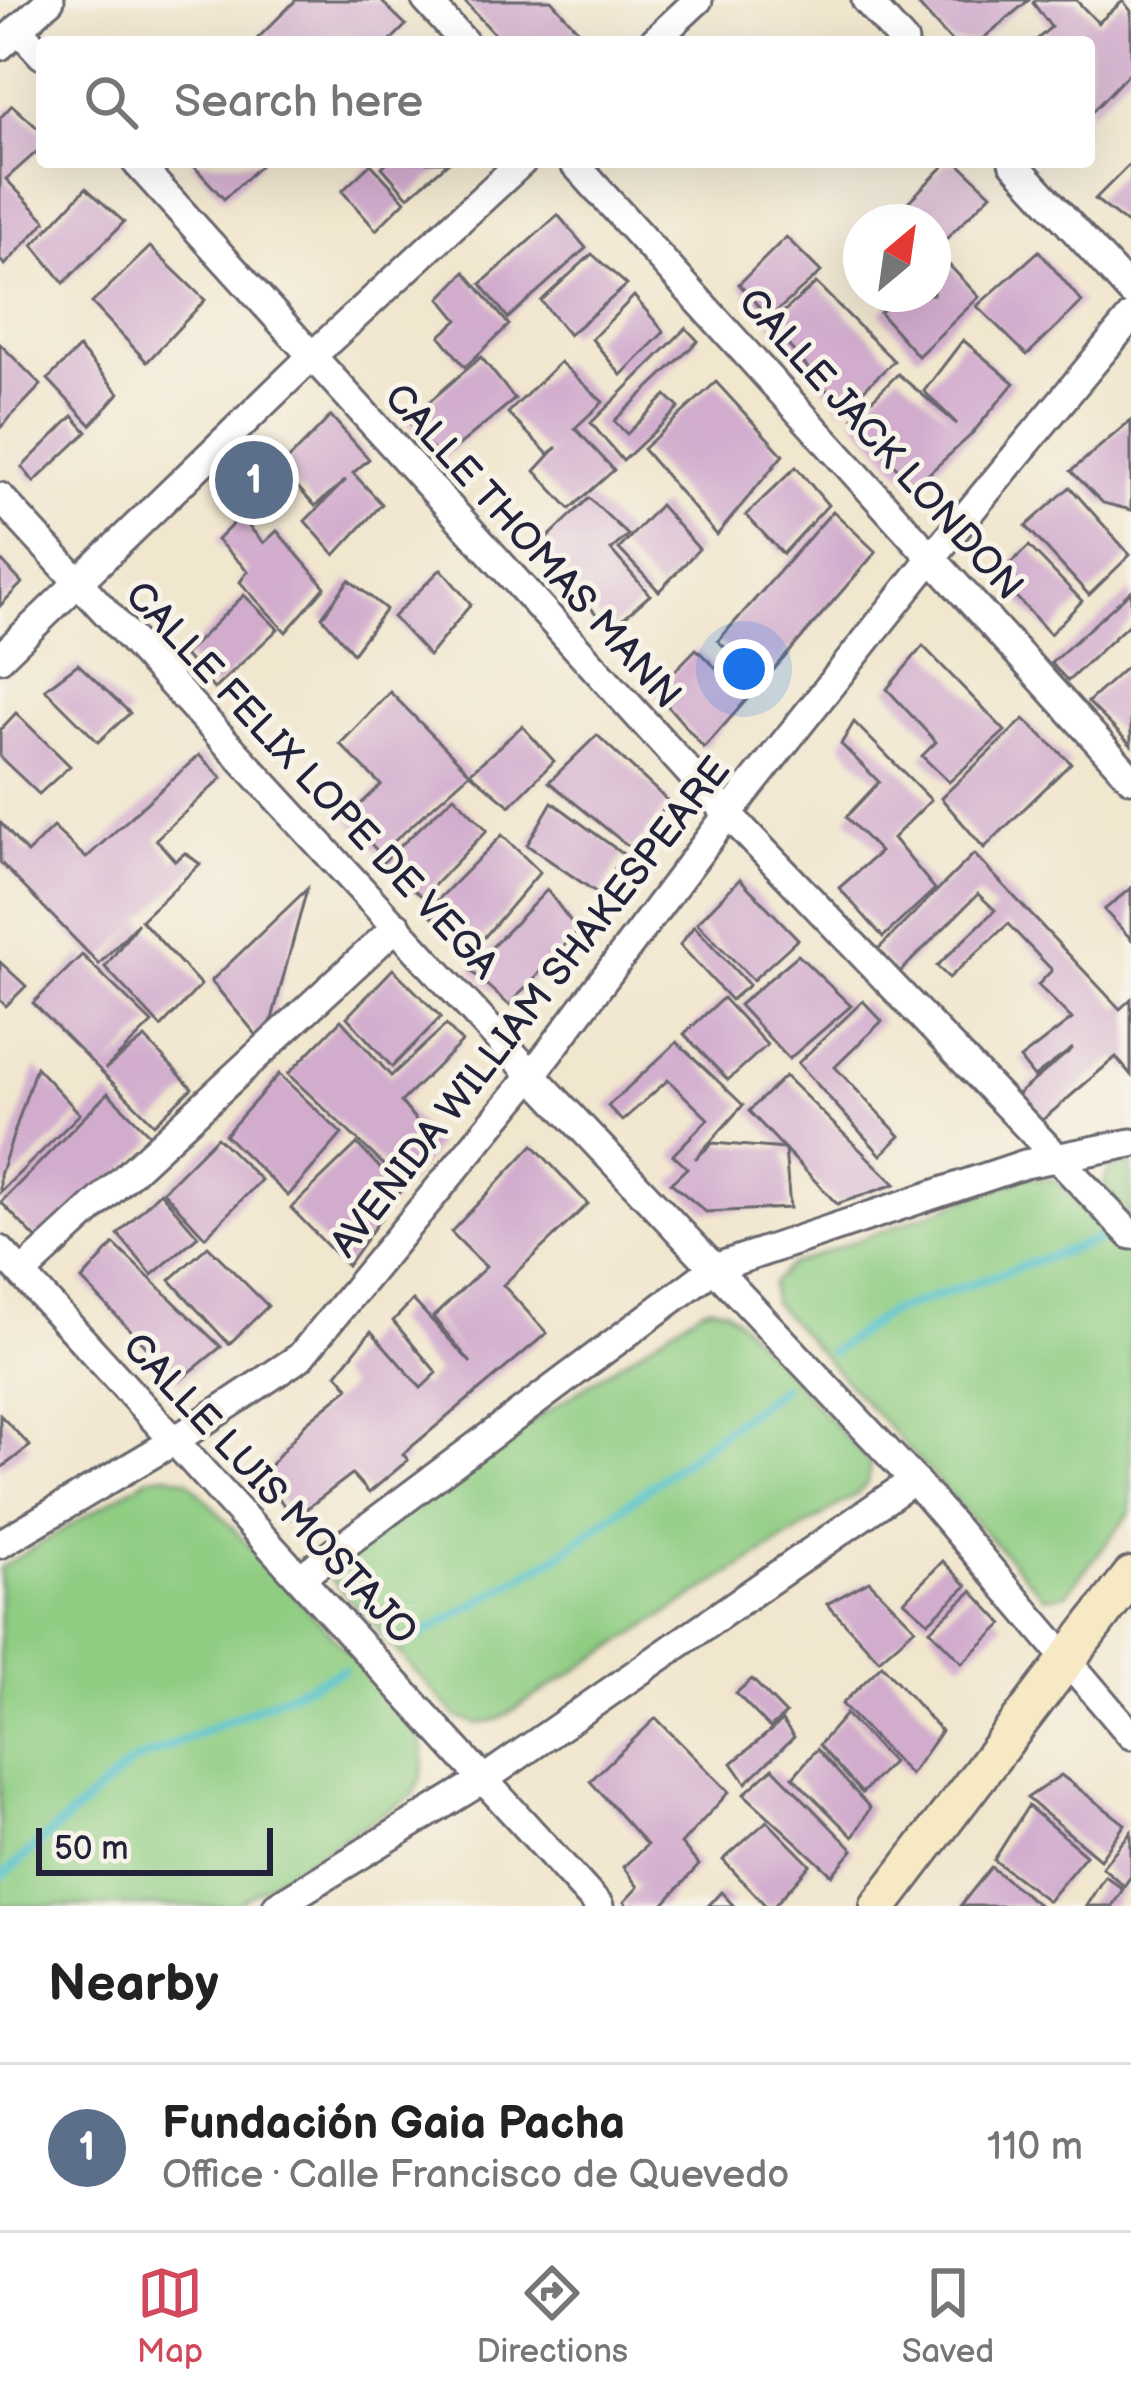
<!DOCTYPE html>
<html lang="en">
<head>
<meta charset="utf-8">
<style>
  :root { --surface:#fff; --page:#f6f6f6; --text:#222; --muted:#767676; --line:#e0e0e0; --accent:#d1495b }
  body { margin:0; font-family:"Balsamiq Sans",sans-serif; background:var(--page); color:var(--text) }
  .compass { position:absolute; left:843px; top:204px; width:108px; height:108px; border-radius:50%; background:var(--surface); box-shadow:0 12px 48px #0002; rotate:29deg }
  .scale { position:absolute; left:36px; bottom:30px; width:237px; box-sizing:border-box; padding-left:12px; border:6px solid #22223b; border-top:0; font-size:33px; line-height:42px; white-space:nowrap; color:#22223b; -webkit-text-stroke:9px #f7f3e8; paint-order:stroke }
  .you { position:absolute; left:744px; top:669px; width:42px; height:42px; margin:-30px; border:9px solid #fff; border-radius:50%; background:#1a73e8; box-shadow:0 0 0 18px #1a73e833 }
  .badge { display:grid; place-items:center; width:78px; height:78px; border-radius:50%; background:var(--accent); color:#fff; font-size:39px; font-weight:700 }
  .pin { position:absolute; translate:-50% -50%; border:6px solid #fff; box-shadow:0 3px 12px #0006 }
  .list { margin:0; padding:0; list-style:none }
  h2 { display:flex; justify-content:space-between; align-items:center; height:156px; margin:0; padding:0 48px; font-size:51px }
  h2 small { font-size:39px; font-weight:400; color:var(--muted) }
  .list li { display:grid; grid-template-columns:78px 1fr auto; gap:36px; align-items:center; box-sizing:border-box; height:168px; padding:0 48px; border-top:3px solid var(--line) }
  .list b { display:block; font-size:45px; white-space:nowrap }
  .list p { margin:0; font-size:39px; white-space:nowrap; color:var(--muted) }
  .list em { font-size:39px; font-style:normal; color:var(--muted) }
  .icon { flex:none; width:66px; height:66px; fill:none; stroke:currentColor; stroke-width:2; stroke-linecap:round; stroke-linejoin:round }
  .map { position:relative; flex:none; width:1131px; height:1906px; overflow:hidden }
  .search { position:absolute; background:var(--surface); box-shadow:0 12px 48px #0002; left:36px; right:36px; top:36px; height:132px; display:flex; align-items:center; gap:30px; box-sizing:border-box; padding:0 42px; border-radius:12px; color:var(--muted); font-size:45px }
  .sheet { height:324px; background:var(--surface) }
  nav { display:flex; justify-content:space-around; align-items:center; box-sizing:border-box; height:168px; border-top:3px solid var(--line); background:var(--surface); font-size:33px; color:var(--muted) }
  nav a { display:grid; justify-items:center; gap:6px }
  nav .on { color:var(--accent) }
  .map>svg:first-child { display:block }
</style>
</head>
<body>
<div class="map">
<svg width="1131" height="1906" viewBox="0 0 1131 1906">
  <rect width="100%" height="100%" fill="#f7f3e8"/>
  <filter id="ink" filterUnits="userSpaceOnUse"><feTurbulence type="fractalNoise" baseFrequency=".00833" numOctaves="2"/><feDisplacementMap in="SourceGraphic" scale="24" xChannelSelector="R" yChannelSelector="G"/><feConvolveMatrix kernelMatrix="1 2 1 2 8 2 1 2 1" color-interpolation-filters="sRGB"/></filter>
  <filter id="wash" filterUnits="userSpaceOnUse"><feTurbulence type="fractalNoise" baseFrequency=".004" numOctaves="4" result="noise"/><feDisplacementMap in="SourceGraphic" scale="48" xChannelSelector="R" yChannelSelector="G"/><feGaussianBlur stdDeviation="2.7" result="paint"/><feColorMatrix in="noise" values="0 0 0 0 0 0 0 0 0 0 0 0 0 0 0 0 0 1.4 0 .05"/><feComposite in="paint" operator="in"/></filter>
  <g filter="url(#wash)">
    <rect width="100%" height="100%" fill="#f1e6ce"/>
    <g fill="#8fcd83" stroke="#58785f" stroke-width="3">
      <polygon points="1131,1162 1131,1218 1104,1186 1108,1170"/>
      <polygon points="1027,1177 1054,1180 1131,1255 1131,1512 1066,1594 1044,1597 773,1302 772,1283 790,1265"/>
      <polygon points="712,1306 725,1309 737,1319 870,1463 868,1482 857,1494 499,1719 479,1724 458,1718 331,1579 328,1565 338,1552 701,1309"/>
      <path d="M 167,1475 L 188,1480 L 413,1723 C 428,1752 428,1767 412,1796 L 233,1906 L 0,1906 L 0,1568 L 150,1477 Z"/>
    </g>
    <g fill="none" stroke-linecap="round" stroke-linejoin="round">
      <g stroke="#53c1c9" stroke-width="9">
        <polyline points="831,1352 888,1313 1105,1237"/>
        <polyline points="403,1645 558,1556 782,1387"/>
        <polyline points="0,1878 131,1763 343,1670"/>
      </g>
    </g>
    <g id="blocks">
      <g fill="#d1accd">
        <polygon points="296,0 380,0 406,25 389,42 262,42 258,38"/>
        <polygon points="468,0 551,0 583,36 577,42 502,42 465,2"/>
        <polygon points="914,0 1029,0 979,42 952,42"/>
        <polygon points="1036,0 1076,0 1098,23 1123,1 1131,11 1131,71 1089,115 1089,42 1034,42 1051,27 1033,3"/>
        <polygon points="12,105 42,132 42,147 6,179 46,221 5,265 0,260 0,118"/>
        <polygon points="190,162 264,162 224,199"/>
        <polygon points="387,162 449,162 408,197 382,167"/>
        <polygon points="948,162 957,162 991,194 933,252 933,222 895,222 891,219"/>
        <polygon points="1131,163 1131,227 1095,199"/>
        <polygon points="371,164 405,201 376,230 342,191"/>
        <polygon points="86,188 124,222 64,283 33,245"/>
        <polygon points="558,215 586,248 508,318 481,284"/>
        <polygon points="786,237 821,272 769,318 739,284"/>
        <polygon points="150,247 205,300 147,362 92,303"/>
        <polygon points="1039,251 1082,302 1027,355 977,306"/>
        <polygon points="938,253 979,297 918,356 880,313 899,294 933,294 933,259"/>
        <polygon points="592,254 627,285 569,335 541,301"/>
        <polygon points="465,272 509,325 465,367 440,336 458,320 440,298"/>
        <polygon points="816,283 894,361 843,409 770,324"/>
        <polygon points="634,296 664,332 621,375 592,339"/>
        <polygon points="686,328 698,341 614,421 627,434 666,395 679,408 623,461 591,423"/>
        <polygon points="963,340 1014,383 971,435 914,487 853,418 898,374 957,424 924,391"/>
        <polygon points="0,344 41,385 0,428"/>
        <polygon points="79,348 119,393 91,425 48,379"/>
        <polygon points="481,357 515,399 441,460 408,420"/>
        <polygon points="560,362 603,402 575,428 614,470 570,509 535,471 557,447 548,454 508,413"/>
        <polygon points="716,382 783,455 717,535 643,449"/>
        <polygon points="73,416 87,432 34,482 22,467"/>
        <polygon points="331,416 369,459 353,473 382,504 335,555 305,521 346,480 315,506 280,468"/>
        <polygon points="1131,420 1131,510 1103,503 1071,471"/>
        <polygon points="796,467 828,505 783,554 746,515"/>
        <polygon points="1070,487 1130,555 1089,595 1026,526"/>
        <polygon points="589,498 628,535 611,550 650,595 610,630 538,547"/>
        <polygon points="660,505 699,549 659,591 619,549"/>
        <polygon points="833,511 876,552 763,682 718,641"/>
        <polygon points="240,517 264,543 277,531 325,587 286,632 240,582 248,571 217,540"/>
        <polygon points="1029,546 1082,601 1050,634 997,576"/>
        <polygon points="0,559 22,583 0,606"/>
        <polygon points="441,569 471,604 429,656 393,617"/>
        <polygon points="349,580 386,609 353,653 322,617"/>
        <polygon points="1131,591 1131,622 1068,681 1051,663"/>
        <polygon points="244,595 278,629 214,689 184,655"/>
        <polygon points="923,646 1005,731 949,782 922,756 936,742 887,689"/>
        <polygon points="696,649 748,698 704,748 655,691"/>
        <polygon points="1131,663 1131,745 1088,702"/>
        <polygon points="78,664 130,713 98,742 45,689"/>
        <polygon points="390,692 470,773 380,854 347,817 381,785 340,744"/>
        <polygon points="16,713 70,766 39,794 0,757 0,730"/>
        <polygon points="1024,719 1071,763 984,848 941,798"/>
        <polygon points="854,722 931,800 893,838 935,889 883,937 839,888 880,852 846,817 879,782 841,744"/>
        <polygon points="522,726 554,761 510,806 470,773"/>
        <polygon points="597,735 669,802 634,851 549,782"/>
        <polygon points="199,755 222,778 156,839 175,861 185,853 200,864 141,920 201,985 161,1027 105,967 138,923 99,964 0,862 0,822 27,853 53,827 86,858"/>
        <polygon points="454,796 487,830 423,897 381,864"/>
        <polygon points="552,802 623,854 600,895 527,845"/>
        <polygon points="502,835 540,872 470,954 427,911"/>
        <polygon points="974,854 1120,1009 1131,999 1131,1075 1116,1057 1038,1124 1013,1098 1073,1048 1034,1077 1020,1059 1072,1019 1038,985 1052,970 1008,924 949,978 937,966 995,910 978,894 897,975 876,951"/>
        <polygon points="740,879 798,939 753,980 697,923"/>
        <polygon points="1131,888 1131,939 1104,910"/>
        <polygon points="307,889 265,1045 211,981"/>
        <polygon points="547,890 578,931 509,1005 470,970"/>
        <polygon points="694,926 749,985 731,1000 680,945"/>
        <polygon points="82,955 152,1023 105,1069 145,1038 192,1088 154,1124 33,1003"/>
        <polygon points="798,955 851,1006 789,1059 739,1005"/>
        <polygon points="0,962 26,986 6,1006 0,1000"/>
        <polygon points="393,969 441,1017 392,1067 347,1017"/>
        <polygon points="723,998 767,1045 728,1080 684,1034"/>
        <polygon points="863,1001 882,1021 835,1067 900,1136 881,1155 798,1063"/>
        <polygon points="341,1020 391,1076 446,1025 462,1042 401,1102 437,1146 406,1186 288,1074"/>
        <polygon points="677,1042 743,1105 695,1159 713,1143 785,1149 790,1208 706,1212 671,1183 687,1168 673,1155 708,1119 668,1080 622,1121 608,1106"/>
        <polygon points="36,1067 80,1114 0,1192 0,1175"/>
        <polygon points="279,1074 342,1134 288,1196 225,1135"/>
        <polygon points="785,1076 895,1184 837,1204 749,1111"/>
        <polygon points="108,1093 155,1140 46,1249 1,1202"/>
        <polygon points="217,1137 261,1180 205,1237 163,1191"/>
        <polygon points="357,1144 401,1190 347,1266 291,1208"/>
        <polygon points="533,1145 588,1204 503,1285 547,1333 403,1454 408,1460 369,1493 352,1474 293,1519 263,1474 306,1423 349,1388 337,1374 371,1331 421,1388 437,1373 393,1321 413,1300 471,1363 433,1317 486,1267 451,1232"/>
        <polygon points="160,1192 198,1236 152,1275 118,1234"/>
        <polygon points="114,1244 221,1347 179,1381 82,1280"/>
        <polygon points="208,1246 268,1306 229,1344 170,1280"/>
        <polygon points="0,1415 30,1446 0,1469"/>
        <polygon points="943,1561 967,1586 928,1622 904,1601"/>
        <polygon points="869,1581 915,1628 879,1660 827,1604"/>
        <polygon points="972,1591 1003,1624 962,1663 930,1630"/>
        <polygon points="882,1665 941,1731 910,1775 842,1704"/>
        <polygon points="752,1679 786,1714 770,1728 736,1693"/>
        <polygon points="846,1714 892,1762 862,1793 819,1745"/>
        <polygon points="656,1718 729,1792 681,1844 699,1865 662,1906 627,1906 624,1902 638,1887 623,1867 647,1845 590,1781"/>
        <polygon points="782,1721 794,1737 746,1783 732,1763"/>
        <polygon points="817,1749 870,1808 853,1837 793,1777"/>
        <polygon points="773,1768 853,1850 832,1875 744,1794"/>
        <polygon points="1061,1775 1125,1824 1100,1859 1027,1798"/>
        <polygon points="1028,1806 1086,1855 1048,1901 994,1860"/>
        <polygon points="767,1821 810,1865 774,1906 766,1906 723,1860"/>
        <polygon points="1131,1832 1131,1876 1124,1886 1102,1867"/>
        <polygon points="991,1867 1040,1906 960,1906"/>
        <polygon points="1105,1876 1123,1889 1112,1906 1086,1906"/>
        <polygon points="721,1892 734,1906 708,1906"/>
      </g>
    </g>
  </g>
  <g filter="url(#ink)">
    <use href="#blocks" fill-opacity="0" stroke="#6a676e" stroke-width="3"/>
    <g fill="none" stroke-linecap="round" stroke-linejoin="round">
      <g stroke="#6a676e" stroke-width="33">
        <g id="minor">
          <polyline points="426,0 464,42"/>
          <polyline points="866,0 904,42"/>
          <polyline points="18,29 42,55"/>
          <polyline points="653,42 698,0"/>
          <polyline points="0,46 50,0"/>
          <polyline points="136,162 711,796 1131,1235"/>
          <polyline points="573,162 1131,778"/>
          <polyline points="1013,162 1131,292"/>
          <polyline points="0,497 532,1075 914,1480 1131,1735"/>
          <polyline points="0,658 310,358 522,162"/>
          <polyline points="0,1250 599,1906"/>
          <polyline points="22,1273 397,926"/>
          <polyline points="0,1544 174,1441 300,1357 532,1075 728,814 933,556 1131,317"/>
          <polyline points="300,1578 714,1268 1025,1164 1131,1143"/>
          <polyline points="277,1906 486,1778 914,1480"/>
        </g>
      </g>
      <g stroke="#6a676e" stroke-width="42">
        <polyline id="secondary" points="879,1906 1131,1576"/>
      </g>
      <use href="#minor" stroke="#fff" stroke-width="27"/>
      <use href="#secondary" stroke="#f6e9c3" stroke-width="36"/>
    </g>
  </g>
  <g text-anchor="middle" stroke-width="10" stroke-linejoin="round" paint-order="stroke">
    <g font-size="39" fill="#22223b" stroke="#f7f3e8">
      <text transform="translate(882 443) rotate(48)" y="14">CALLE JACK LONDON</text>
      <text transform="translate(534 545) rotate(48)" y="14">CALLE THOMAS MANN</text>
      <text transform="translate(313 779) rotate(47)" y="14">CALLE FELIX LOPE DE VEGA</text>
      <text transform="translate(529 1006) rotate(-52)" y="14">AVENIDA WILLIAM SHAKESPEARE</text>
      <text transform="translate(271 1488) rotate(47)" y="14">CALLE LUIS MOSTAJO</text>
    </g>
  </g>
</svg>
<svg class="compass" viewBox="-18 -18 36 36"><path d="M0-13l5 13h-10z" fill="#e53935"/><path d="M0 13l5-13h-10z" fill="#767676"/></svg>
<div class="scale">50 m</div>
<div class="you"></div>
<div class="pin badge" style="left:254px;top:480px;background:#5c6f8a">1</div>
<div class="search"><svg class="icon" aria-label="search" viewBox="0 0 24 24"><circle cx="10" cy="10" r="6"/><path d="M15 15l6 6"/></svg>Search here</div>
</div>
<section class="sheet">
<h2>Nearby<small></small></h2>
<ul class="list">
<li><span class="badge" style="background:#5c6f8a">1</span><div><b>Fundación Gaia Pacha</b><p>Office · Calle Francisco de Quevedo</p></div><em>110 m</em></li>
</ul>
</section>
<nav>
<a class="on"><svg class="icon" aria-label="map" viewBox="0 0 24 24"><path d="M3 6l6-2 6 2 6-2v14l-6 2-6-2-6 2zM9 4v14M15 6v14"/></svg>Map</a>
<a><svg class="icon" aria-label="directions" viewBox="0 0 24 24"><path d="M12 3l9 9-9 9-9-9zM9 14v-3h6M13 9l2 2-2 2"/></svg>Directions</a>
<a><svg class="icon" aria-label="saved" viewBox="0 0 24 24"><path d="M7 4h10v16l-5-4-5 4z"/></svg>Saved</a>
</nav>
</body>
</html>
